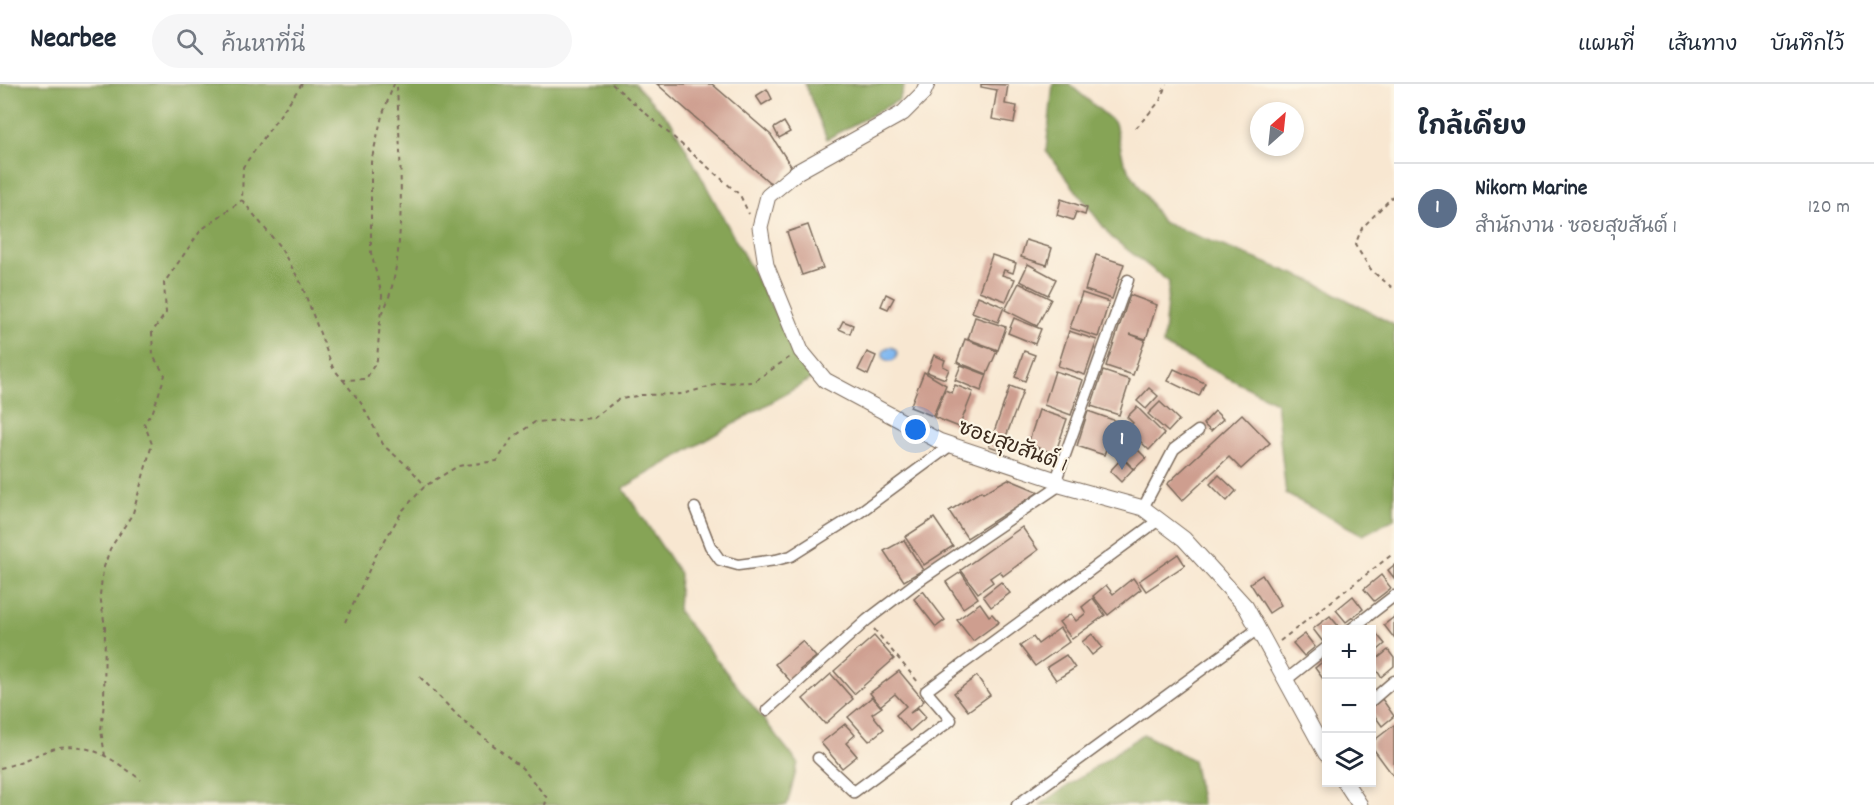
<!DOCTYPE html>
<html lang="th">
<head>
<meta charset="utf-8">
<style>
  :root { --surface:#fff; --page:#f6f6f7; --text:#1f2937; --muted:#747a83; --line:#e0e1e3; --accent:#1f6fb2 }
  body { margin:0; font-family:Dekko,"Playpen Sans Thai",sans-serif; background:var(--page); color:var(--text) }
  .controls { position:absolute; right:18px; bottom:18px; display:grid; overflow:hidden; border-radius:0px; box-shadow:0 3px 9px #0003 }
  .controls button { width:54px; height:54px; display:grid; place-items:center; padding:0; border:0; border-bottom:2px solid var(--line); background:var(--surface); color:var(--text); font:30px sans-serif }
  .compass { position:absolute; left:1250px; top:18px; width:54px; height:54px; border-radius:50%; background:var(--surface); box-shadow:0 3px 9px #0003; rotate:27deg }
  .you { position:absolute; left:916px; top:346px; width:21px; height:21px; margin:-15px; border:4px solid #fff; border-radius:50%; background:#1a73e8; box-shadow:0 0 0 9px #1a73e833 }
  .badge { display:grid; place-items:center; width:39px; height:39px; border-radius:50%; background:var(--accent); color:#fff; font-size:20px; font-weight:700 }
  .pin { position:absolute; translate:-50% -50px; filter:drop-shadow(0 2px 3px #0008) }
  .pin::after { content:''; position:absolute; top:32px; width:21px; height:18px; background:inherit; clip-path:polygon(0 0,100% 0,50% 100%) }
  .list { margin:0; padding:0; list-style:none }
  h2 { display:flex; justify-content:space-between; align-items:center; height:78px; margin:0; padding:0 24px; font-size:26px }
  h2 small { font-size:20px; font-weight:400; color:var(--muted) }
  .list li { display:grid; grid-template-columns:39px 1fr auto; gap:18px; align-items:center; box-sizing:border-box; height:90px; padding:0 24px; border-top:2px solid var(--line) }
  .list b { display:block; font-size:22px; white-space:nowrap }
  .list p { margin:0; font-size:20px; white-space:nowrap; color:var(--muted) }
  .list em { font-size:20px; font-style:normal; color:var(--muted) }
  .icon { flex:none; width:33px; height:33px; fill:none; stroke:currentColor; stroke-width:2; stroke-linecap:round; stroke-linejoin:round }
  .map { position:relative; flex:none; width:1394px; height:721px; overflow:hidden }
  header { display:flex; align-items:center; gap:36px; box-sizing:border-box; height:84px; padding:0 30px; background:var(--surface); border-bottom:2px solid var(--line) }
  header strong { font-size:28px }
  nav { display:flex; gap:33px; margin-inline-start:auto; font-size:21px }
  .search { width:420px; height:54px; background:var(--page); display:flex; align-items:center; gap:15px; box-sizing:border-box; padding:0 21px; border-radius:33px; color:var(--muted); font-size:22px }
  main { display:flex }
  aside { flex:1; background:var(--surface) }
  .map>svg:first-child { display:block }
</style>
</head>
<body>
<header>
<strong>Nearbee</strong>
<div class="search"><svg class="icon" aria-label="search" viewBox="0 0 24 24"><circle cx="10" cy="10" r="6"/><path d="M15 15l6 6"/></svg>ค้นหาที่นี่</div>
<nav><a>แผนที่</a><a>เส้นทาง</a><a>บันทึกไว้</a></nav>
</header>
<main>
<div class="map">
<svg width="1394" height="721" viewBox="0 0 1394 721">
  <rect width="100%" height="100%" fill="#fcf5e5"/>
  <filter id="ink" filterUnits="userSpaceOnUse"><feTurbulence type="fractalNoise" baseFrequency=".0167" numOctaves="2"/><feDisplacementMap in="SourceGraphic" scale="12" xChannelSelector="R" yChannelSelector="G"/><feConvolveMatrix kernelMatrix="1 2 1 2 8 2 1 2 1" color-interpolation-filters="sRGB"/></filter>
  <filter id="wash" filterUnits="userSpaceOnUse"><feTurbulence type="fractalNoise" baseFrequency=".008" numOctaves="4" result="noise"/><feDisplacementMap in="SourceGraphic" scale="24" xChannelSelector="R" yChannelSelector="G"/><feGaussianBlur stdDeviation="1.35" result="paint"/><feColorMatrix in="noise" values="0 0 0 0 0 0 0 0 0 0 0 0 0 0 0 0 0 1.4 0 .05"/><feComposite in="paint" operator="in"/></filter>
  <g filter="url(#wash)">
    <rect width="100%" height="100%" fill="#f8e7d1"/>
    <g fill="#86a456" stroke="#60673a" stroke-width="1.5">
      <polygon points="0,0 635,0 672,39 811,295 623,404 680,490 678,527 798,679 787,721 0,721"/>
      <polygon points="805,0 905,0 899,16 827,55"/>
      <polygon points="1053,0 1069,0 1115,39 1124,78 1162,138 1312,197 1394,241 1394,435 1363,451 1286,410 1276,318 1163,261 1169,198 1111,153 1046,67"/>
      <polygon points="1143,650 1193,676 1202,721 1040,721"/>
    </g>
    <circle fill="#80b8f0" stroke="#5e7187" stroke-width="1.5" cx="890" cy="270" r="7"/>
    <g id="blocks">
      <g fill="#ce9e8f">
        <polygon points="657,0 712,0 771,51 791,82 776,100 769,98"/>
        <polygon points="981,0 1008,1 1005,20 1017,22 1014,39 992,35 997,6 981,3"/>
        <polygon points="767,5 772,15 762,21 756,12"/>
        <polygon points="784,38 790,48 779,54 774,44"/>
        <polygon points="1061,115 1087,124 1085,131 1076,128 1073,136 1057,131"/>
        <polygon points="808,141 823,184 802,191 787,148"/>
        <polygon points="1026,156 1052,164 1047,181 1021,173"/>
        <polygon points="992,171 1016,179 1013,189 1004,186 1002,191 1015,195 1006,217 979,207"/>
        <polygon points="1096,171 1124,180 1112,215 1085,206"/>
        <polygon points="1028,180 1056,195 1048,211 1020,197"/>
        <polygon points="1019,199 1051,215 1037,242 1005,226"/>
        <polygon points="1082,209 1109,218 1098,253 1070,244"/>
        <polygon points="886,210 894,214 888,225 881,222"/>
        <polygon points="1130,211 1157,221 1146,255 1130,250 1145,256 1133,291 1106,282"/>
        <polygon points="978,212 1004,223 998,238 972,228"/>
        <polygon points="975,233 1006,243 998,266 968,255"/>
        <polygon points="1014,234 1041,245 1035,260 1008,249"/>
        <polygon points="843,237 853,241 850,250 839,245"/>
        <polygon points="1069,247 1097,256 1085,291 1058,282"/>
        <polygon points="965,255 997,267 987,290 957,278"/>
        <polygon points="1024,267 1035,271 1025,297 1015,293"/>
        <polygon points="867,268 876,272 868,291 858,286"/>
        <polygon points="934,271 945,276 943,282 949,285 945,295 927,288"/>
        <polygon points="961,281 987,291 981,307 955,296"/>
        <polygon points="1174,285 1205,299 1199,312 1168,297"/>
        <polygon points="1055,287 1083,296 1071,331 1044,321"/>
        <polygon points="1103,287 1130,296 1119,331 1091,322"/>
        <polygon points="924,288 946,301 933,332 910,323"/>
        <polygon points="955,301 973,308 959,343 934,333 945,306 952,309"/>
        <polygon points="1010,302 1023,307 1001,366 989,362"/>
        <polygon points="1149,304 1158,312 1146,325 1137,317"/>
        <polygon points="1160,318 1179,336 1168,348 1148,330"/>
        <polygon points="1137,323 1164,350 1149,366 1127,344 1133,339 1127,333"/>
        <polygon points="1039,326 1067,335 1055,370 1028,360"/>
        <polygon points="1088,327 1116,337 1104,371 1077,362"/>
        <polygon points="1215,327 1223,335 1211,347 1203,340"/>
        <polygon points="1242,330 1270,359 1241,385 1229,373 1182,417 1167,400"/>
        <polygon points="1122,348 1133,360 1118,374 1113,369 1119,362 1113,356"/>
        <polygon points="1134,362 1146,374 1134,385 1123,374"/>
        <polygon points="1122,374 1133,385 1121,398 1110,387"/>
        <polygon points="1219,391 1236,407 1227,417 1210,400"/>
        <polygon points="1008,395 1039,408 967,454 949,427 981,407 983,409"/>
        <polygon points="934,434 953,462 924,481 905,453"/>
        <polygon points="1022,443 1038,466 1003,492 1000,487 990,494 993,498 978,509 961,486"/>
        <polygon points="904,456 923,486 904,497 884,467"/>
        <polygon points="1178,470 1185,481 1146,507 1139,497"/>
        <polygon points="1394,481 1394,494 1388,486"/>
        <polygon points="961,488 978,514 963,524 946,498"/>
        <polygon points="1262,491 1281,521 1269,529 1250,499"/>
        <polygon points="1381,491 1391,504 1374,517 1364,505"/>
        <polygon points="1133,494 1141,505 1108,531 1093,512 1106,501 1113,510"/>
        <polygon points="1001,498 1010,509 991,523 983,512"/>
        <polygon points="923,507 945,536 936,543 914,515"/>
        <polygon points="1353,512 1363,525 1346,538 1336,526"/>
        <polygon points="1093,514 1105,531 1072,555 1059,538 1071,530 1076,537 1086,529 1082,523"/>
        <polygon points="980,519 989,532 992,530 999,538 973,557 957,536"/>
        <polygon points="1330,532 1340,544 1326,546 1326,555 1323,558 1313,545"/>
        <polygon points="1394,533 1394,554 1384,541"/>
        <polygon points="1060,544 1069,558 1035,582 1020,562 1033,553 1038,560"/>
        <polygon points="1375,548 1385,560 1372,571 1372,550"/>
        <polygon points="1092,550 1102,563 1092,571 1082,558"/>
        <polygon points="1305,550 1315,563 1304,572 1293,559"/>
        <polygon points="874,552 894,575 854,610 834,587"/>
        <polygon points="802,557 816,573 800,586 803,590 792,599 775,580"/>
        <polygon points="1388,566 1394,574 1394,582 1381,593 1372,579"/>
        <polygon points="1066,571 1075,584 1056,596 1047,583"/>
        <polygon points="1326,575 1326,599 1315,584"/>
        <polygon points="899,587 924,617 910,629 918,624 926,633 910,647 896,631 906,622 895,610 880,622 870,609"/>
        <polygon points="831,590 853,615 825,640 803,615"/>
        <polygon points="977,592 990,611 968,627 954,609"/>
        <polygon points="872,613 882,623 872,630 884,645 869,657 848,633"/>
        <polygon points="1382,615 1394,632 1382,642 1372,628 1372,623"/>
        <polygon points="845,640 855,651 846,659 857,672 842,684 821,659"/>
        <polygon points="1394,641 1394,693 1372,663 1372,658"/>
      </g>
    </g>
  </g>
  <g filter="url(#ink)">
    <use href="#blocks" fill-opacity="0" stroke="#7d6c5d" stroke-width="1.5"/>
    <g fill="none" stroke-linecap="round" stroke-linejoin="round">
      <g stroke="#7d6c5d" stroke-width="13">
        <g id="street">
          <polyline points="1056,396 1128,196"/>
          <polyline points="695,424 710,462 720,476 738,481 776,476 791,472 856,431 951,361"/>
          <polyline points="1143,424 1174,365 1198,347"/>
          <polyline points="1350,546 1394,512"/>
          <polyline points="1286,596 1326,564"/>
          <polyline points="1372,616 1394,597"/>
          <polyline points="767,626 867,536 917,498 1060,401"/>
          <polyline points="818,674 854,708 951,636 926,607 1160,435"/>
          <polyline points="1017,721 1259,544"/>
        </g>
      </g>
      <g stroke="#7d6c5d" stroke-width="17">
        <g id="secondary">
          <polyline points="927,0 923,9 903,29 797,88 768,112 760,143 766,181 801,267 825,296 939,357 1056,396 1060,401 1143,424 1184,455 1246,523 1326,670"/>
          <polyline points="1345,698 1360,721"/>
        </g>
      </g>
      <g stroke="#7d6c5d" stroke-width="2" stroke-dasharray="4.5 4.5" stroke-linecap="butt">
        <polyline points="302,0 243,83 242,116 280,163 301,199 333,284 343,296 366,295 377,276 382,211 371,169 371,78 382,32 394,0"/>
        <polyline points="612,0 740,111 749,130"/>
        <polyline points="1136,44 1160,17 1166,0"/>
        <polyline points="1394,111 1362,144 1355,161 1372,187 1394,205"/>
        <path d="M 382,230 C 410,176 399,62 397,0"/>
        <polyline points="343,296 361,319 384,362 410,384 425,402"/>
        <polyline points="345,538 376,471 403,426 425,402 458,382 497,377 512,354 535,338 594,334 617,316 641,311 683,310 722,299 753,298 790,273"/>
        <polyline points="874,545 918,598"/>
        <polyline points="1280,557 1394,469"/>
        <polyline points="420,593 463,637 522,684 547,714 545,721"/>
        <polyline points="105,672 101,646 104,619 105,543 100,511 103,486 110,465 133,429 152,360 144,339 153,327 165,291 153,272 152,248 166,229 164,199 201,146 242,116"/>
        <path d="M 0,684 C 19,680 34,671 52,665 C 85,654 116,677 141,696"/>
      </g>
      <use href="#street" stroke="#fff" stroke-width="10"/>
      <use href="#secondary" stroke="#fff" stroke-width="15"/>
    </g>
  </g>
  <g text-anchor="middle" stroke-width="4.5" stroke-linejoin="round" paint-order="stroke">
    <g font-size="21" fill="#3b2a1e" stroke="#fcf5e5">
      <text transform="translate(1013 361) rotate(20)" y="7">ซอยสุขสันต์ 1</text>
    </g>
  </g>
</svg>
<div class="controls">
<button>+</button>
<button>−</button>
<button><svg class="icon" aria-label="layers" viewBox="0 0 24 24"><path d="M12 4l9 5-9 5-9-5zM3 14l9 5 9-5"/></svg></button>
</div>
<svg class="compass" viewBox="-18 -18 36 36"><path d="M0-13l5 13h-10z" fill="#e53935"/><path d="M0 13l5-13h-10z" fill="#747a83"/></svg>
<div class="you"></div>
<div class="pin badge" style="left:1122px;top:386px;background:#5c6f8a">1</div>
</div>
<aside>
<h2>ใกล้เคียง<small></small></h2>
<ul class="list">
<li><span class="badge" style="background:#5c6f8a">1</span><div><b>Nikorn Marine</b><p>สำนักงาน · ซอยสุขสันต์ 1</p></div><em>120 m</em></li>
</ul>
</aside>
</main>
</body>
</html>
